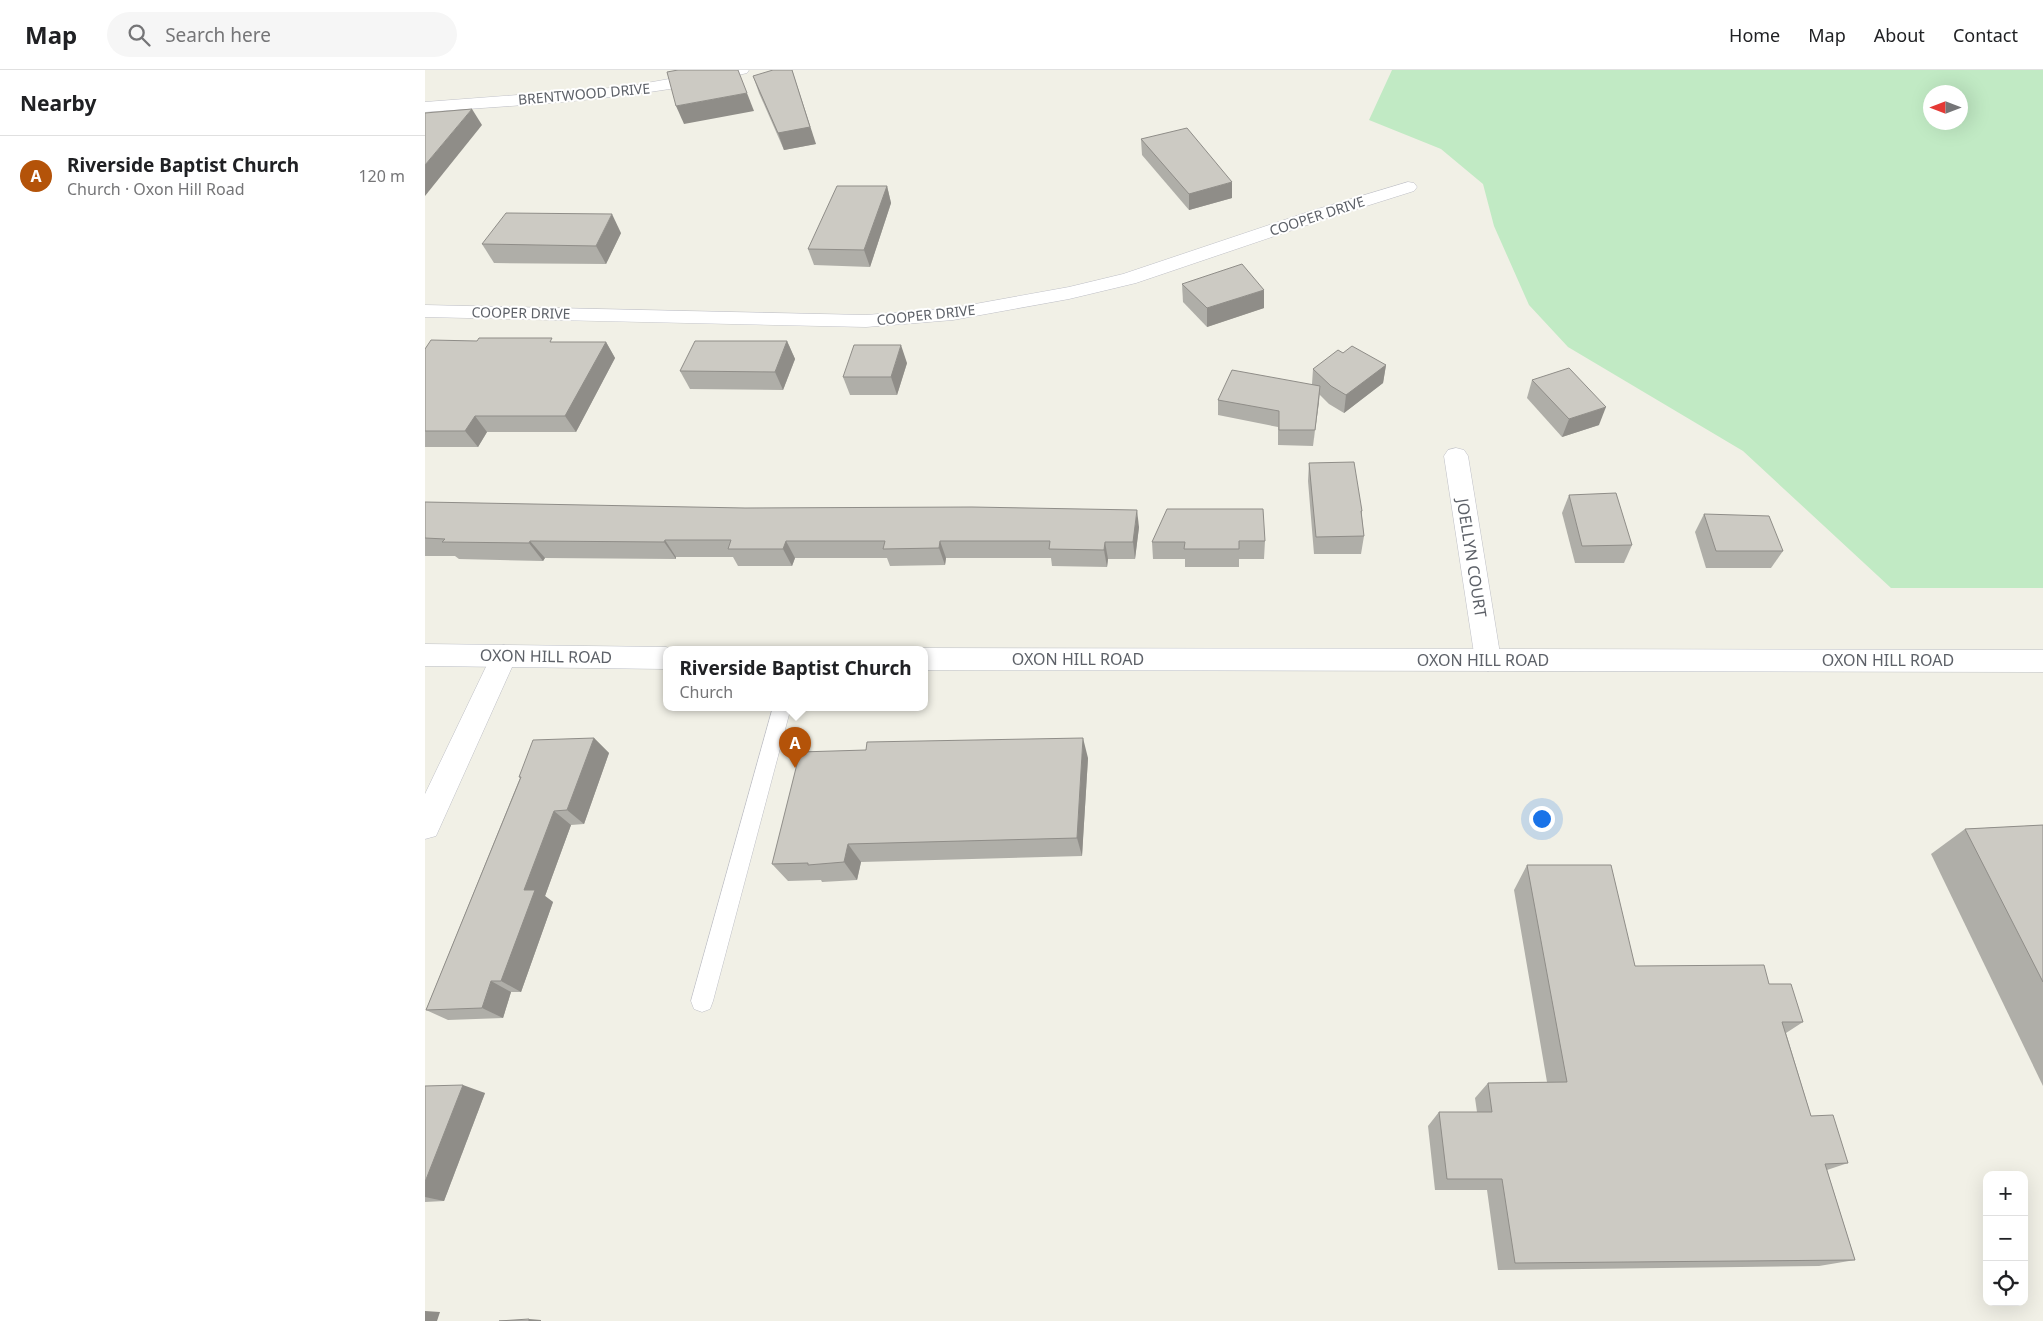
<!DOCTYPE html>
<html lang="en">
<head>
<meta charset="utf-8">
<style>
  :root { --surface:#fff; --page:#f6f6f6; --text:#202124; --muted:#757577; --line:#e0e0e0; --accent:#b45309 }
  body { margin:0; font-family:"Noto Sans",sans-serif; background:var(--page); color:var(--text) }
  .controls { position:absolute; right:15px; bottom:15px; display:grid; overflow:hidden; border-radius:10px; box-shadow:0 5px 20px #0002 }
  .controls button { width:45px; height:45px; display:grid; place-items:center; padding:0; border:0; border-bottom:1px solid var(--line); background:var(--surface); color:var(--text); font:25px sans-serif }
  .compass { position:absolute; left:1498px; top:15px; width:45px; height:45px; border-radius:50%; background:var(--surface); box-shadow:0 5px 20px #0002; rotate:270deg }
  .you { position:absolute; left:1116px; top:748px; width:18px; height:18px; margin:-12px; border:4px solid #fff; border-radius:50%; background:#1a73e8; box-shadow:0 0 0 8px #1a73e833 }
  .badge { display:grid; place-items:center; width:32px; height:32px; border-radius:50%; background:var(--accent); color:#fff; font-size:16px; font-weight:700 }
  .pin { position:absolute; translate:-50% -41px; filter:drop-shadow(0 1px 2px #0008) }
  .pin::after { content:''; position:absolute; top:26px; width:18px; height:15px; background:inherit; clip-path:polygon(0 0,100% 0,50% 100%) }
  .popup { position:absolute; left:238px; top:576px; width:265px; height:65px; box-sizing:border-box; display:grid; place-content:center; border-radius:10px; background:var(--surface); filter:drop-shadow(0 1px 4px #0005); font-size:16px; white-space:nowrap; color:var(--muted) }
  .popup b { font-size:19px; color:var(--text) }
  .popup::after { content:''; position:absolute; left:50%; top:100%; margin-left:-10px; border:10px solid transparent; border-top-color:var(--surface) }
  .list { margin:0; padding:0; list-style:none }
  h2 { display:flex; justify-content:space-between; align-items:center; height:65px; margin:0; padding:0 20px; font-size:21px }
  h2 small { font-size:16px; font-weight:400; color:var(--muted) }
  .list li { display:grid; grid-template-columns:32px 1fr auto; gap:15px; align-items:center; box-sizing:border-box; height:80px; padding:0 20px; border-top:1px solid var(--line) }
  .list b { display:block; font-size:19px; white-space:nowrap }
  .list p { margin:0; font-size:16px; white-space:nowrap; color:var(--muted) }
  .list em { font-size:16px; font-style:normal; color:var(--muted) }
  .icon { flex:none; width:28px; height:28px; fill:none; stroke:currentColor; stroke-width:2; stroke-linecap:round; stroke-linejoin:round }
  .map { position:relative; flex:none; width:1618px; height:1251px; overflow:hidden }
  header { display:flex; align-items:center; gap:30px; box-sizing:border-box; height:70px; padding:0 25px; background:var(--surface); border-bottom:1px solid var(--line) }
  header strong { font-size:24px }
  nav { display:flex; gap:28px; margin-inline-start:auto; font-size:18px }
  .search { width:350px; height:45px; background:var(--page); display:flex; align-items:center; gap:12px; box-sizing:border-box; padding:0 18px; border-radius:28px; color:var(--muted); font-size:19px }
  main { display:flex }
  aside { flex:1; background:var(--surface) }
  .map>svg:first-child { display:block }
</style>
</head>
<body>
<header>
<strong>Map</strong>
<div class="search"><svg class="icon" aria-label="search" viewBox="0 0 24 24"><circle cx="10" cy="10" r="6"/><path d="M15 15l6 6"/></svg>Search here</div>
<nav><a>Home</a><a>Map</a><a>About</a><a>Contact</a></nav>
</header>
<main>
<aside>
<h2>Nearby<small></small></h2>
<ul class="list">
<li><span class="badge">A</span><div><b>Riverside Baptist Church</b><p>Church · Oxon Hill Road</p></div><em>120 m</em></li>
</ul>
</aside>
<div class="map">
<svg width="1618" height="1251" viewBox="0 0 1618 1251">
  <rect width="100%" height="100%" fill="#f1f0e6"/>
  <path fill="#c1eac4" fill-rule="evenodd" d="M 967,0 L 1618,0 L 1618,518 L 1466,518 L 1318,381 L 1143,277 L 1104,235 L 1069,156 L 1058,114 L 1016,79 L 944,50 ZM 1506,22 L 1536,22 L 1536,52 L 1506,52 Z"/>
  <g fill="none" stroke-linecap="round" stroke-linejoin="round">
    <g stroke="#bebfc6" stroke-width="1">
      <polygon id="service" points="348,637 366,637 288,931 285,939 277,942 269,939 266,931"/>
    </g>
    <g stroke="#bebfc6" stroke-width="1">
      <g id="minor">
        <path d="M 295,0 L 324,0 L 322,3 C 216,30 108,34 0,42 L 0,32 L 199,17 Z"/>
        <polygon points="983,112 989,113 992,117 989,121 900,149 711,213 644,229 528,250 441,257 0,247 0,235 441,245 528,238 644,217 698,204 886,141"/>
        <polygon points="1031,378 1039,380 1043,386 1076,590 1072,598 1063,601 1054,598 1050,590 1019,386 1023,380"/>
        <polygon points="79,575 88,578 92,586 11,766 0,769 0,724 70,578"/>
      </g>
    </g>
    <g stroke="#bbbec5" stroke-width="1">
      <g id="secondary">
        <polygon points="0,574 241,577 247,579 241,579 241,599 0,596"/>
        <polygon points="499,578 1618,580 1618,602 499,600 499,579 496,579"/>
      </g>
    </g>
    <use href="#service" fill="#fff" fill-rule="evenodd"/>
    <use href="#minor" fill="#fff" fill-rule="evenodd"/>
    <use href="#secondary" fill="#fff" fill-rule="evenodd"/>
  </g>
  <g fill="#afaea8">
    <polygon points="328,6 391,74 359,80 334,23"/>
    <polygon points="716,69 807,128 764,140 717,85"/>
    <polygon points="462,116 466,133 445,197 389,195 383,179"/>
    <polygon points="196,163 181,194 69,193 57,174"/>
    <polygon points="757,214 839,238 782,257 758,232"/>
    <polygon points="362,271 370,289 358,320 265,319 255,301"/>
    <polygon points="129,272 181,272 190,288 151,362 62,362 53,377 0,377 0,279"/>
    <polygon points="918,283 961,295 958,313 919,343 904,334 894,324 888,376 853,375 853,357 793,345 793,330 887,314 888,299"/>
    <polygon points="482,293 472,325 425,325 418,307"/>
    <polygon points="1107,310 1174,355 1137,367 1102,328"/>
    <polygon points="884,393 937,441 937,447 939,466 936,484 889,484 883,411"/>
    <polygon points="1144,425 1207,475 1199,493 1150,493 1137,443"/>
    <polygon points="0,432 714,457 710,489 683,489 682,497 627,496 626,488 521,488 520,495 465,496 462,488 370,488 367,496 313,496 308,487 251,487 251,489 120,488 118,491 34,489 30,486 0,486"/>
    <polygon points="1279,444 1358,481 1346,498 1281,498 1270,462"/>
    <polygon points="840,471 839,489 814,489 814,497 760,497 760,489 728,489 727,472"/>
    <polygon points="169,668 184,683 159,754 146,755 120,826 128,832 96,922 86,922 78,948 23,950 1,940 95,708 94,707"/>
    <polygon points="663,688 657,786 436,792 432,810 397,812 396,810 363,811 347,794"/>
    <polygon points="1618,755 1618,1016 1506,784 1540,759"/>
    <polygon points="1102,795 1210,896 1344,914 1378,952 1361,963 1386,1046 1423,1093 1402,1100 1430,1190 1394,1196 1073,1200 1062,1120 1010,1120 1003,1056 1014,1042 1052,1042 1050,1028 1063,1013 1122,1012 1089,820"/>
    <polygon points="0,1016 60,1023 19,1131 0,1132"/>
  </g>
  <g fill="#8f8d88">
    <polygon points="367,0 391,74 359,80 353,63"/>
    <polygon points="322,23 329,41 259,54 251,36"/>
    <polygon points="47,39 57,55 0,126 0,95"/>
    <polygon points="807,112 807,128 764,140 764,124"/>
    <polygon points="462,116 466,133 445,197 439,180"/>
    <polygon points="187,144 196,163 181,194 171,176"/>
    <polygon points="839,220 839,238 782,257 782,238"/>
    <polygon points="362,271 370,289 358,320 350,302"/>
    <polygon points="181,272 190,288 151,362 140,346"/>
    <polygon points="476,275 482,293 472,325 466,307"/>
    <polygon points="961,295 958,313 919,343 921,325"/>
    <polygon points="895,316 894,332 888,376 890,360"/>
    <polygon points="1181,337 1174,355 1137,367 1144,349"/>
    <polygon points="50,346 62,362 53,377 40,361"/>
    <polygon points="712,440 714,457 710,489 708,472"/>
    <polygon points="240,470 251,487 251,489 239,472"/>
    <polygon points="105,471 120,488 118,491 104,473"/>
    <polygon points="361,471 370,488 367,496 358,479"/>
    <polygon points="515,471 521,488 520,495 514,478"/>
    <polygon points="680,472 683,489 682,497 679,480"/>
    <polygon points="169,668 184,683 159,754 142,740"/>
    <polygon points="658,668 663,688 657,786 652,768"/>
    <polygon points="129,741 146,755 120,826 128,832 96,922 76,911 99,820"/>
    <polygon points="423,774 436,792 432,810 419,792"/>
    <polygon points="66,911 86,922 78,948 57,938"/>
    <polygon points="38,1015 60,1023 19,1131 0,1127 0,1112"/>
    <polygon points="0,1241 15,1242 12,1251 0,1251"/>
    <polygon points="104,1249 116,1250 116,1251 104,1251"/>
  </g>
  <g fill="#cccac3" stroke="#8f8d88">
    <polygon points="253,0 313,0 322,23 251,36 242,2"/>
    <polygon points="348,0 367,0 385,57 353,63 328,6"/>
    <polygon points="47,39 0,95 0,43"/>
    <polygon points="762,58 807,112 764,124 716,69"/>
    <polygon points="412,116 462,116 439,180 383,179"/>
    <polygon points="81,143 187,144 171,176 57,174"/>
    <polygon points="817,194 839,220 782,238 757,214"/>
    <polygon points="54,268 127,268 125,272 181,272 140,346 50,346 40,361 0,361 0,279 6,270 52,271"/>
    <polygon points="270,271 362,271 350,302 255,301"/>
    <polygon points="429,275 476,275 466,307 418,307"/>
    <polygon points="927,276 961,295 921,325 906,316 888,299 913,280 918,283"/>
    <polygon points="1144,298 1181,337 1144,349 1107,310"/>
    <polygon points="807,300 895,316 890,360 854,360 854,341 793,330"/>
    <polygon points="929,392 937,441 936,441 939,466 891,467 884,393"/>
    <polygon points="1191,423 1207,475 1157,476 1144,425"/>
    <polygon points="0,432 320,438 547,437 712,440 708,472 680,472 679,480 624,479 625,471 515,471 514,478 458,479 460,471 361,471 358,479 303,479 306,470 240,470 239,472 105,471 104,473 17,472 20,469 0,468"/>
    <polygon points="742,439 838,439 840,471 814,471 814,479 759,479 760,472 727,472"/>
    <polygon points="1279,444 1344,446 1358,481 1291,481"/>
    <polygon points="169,668 142,740 129,741 99,820 110,820 76,911 66,911 57,938 1,940 96,707 94,707 108,670"/>
    <polygon points="658,668 652,768 423,774 419,792 383,795 383,793 347,794 375,682 441,680 442,672"/>
    <polygon points="1618,755 1618,912 1540,759"/>
    <polygon points="1102,795 1186,795 1210,896 1339,895 1344,914 1366,914 1378,952 1357,952 1386,1046 1408,1045 1423,1093 1400,1094 1430,1190 1090,1193 1077,1109 1022,1109 1014,1042 1067,1042 1063,1013 1142,1012"/>
    <polygon points="38,1015 0,1112 0,1016"/>
    <polygon points="104,1249 104,1251 74,1251"/>
  </g>
  <g text-anchor="middle" stroke-width="4" stroke-linejoin="round" paint-order="stroke">
    <g font-size="14" fill="#5d6168" stroke="#fff">
      <text transform="translate(159 24) rotate(-5)" y="5">BRENTWOOD DRIVE</text>
      <text transform="translate(892 146) rotate(-18)" y="5">COOPER DRIVE</text>
      <text transform="translate(96 243) rotate(1)" y="5">COOPER DRIVE</text>
      <text transform="translate(501 245) rotate(-6)" y="5">COOPER DRIVE</text>
    </g>
    <g font-size="16" fill="#5d6168" stroke="#fff">
      <text transform="translate(1047 488) rotate(81)" y="6">JOELLYN COURT</text>
      <text transform="translate(121 586) rotate(1)" y="6">OXON HILL ROAD</text>
      <text x="653" y="595">OXON HILL ROAD</text>
      <text x="1058" y="596">OXON HILL ROAD</text>
      <text x="1463" y="596">OXON HILL ROAD</text>
    </g>
  </g>
</svg>
<div class="controls">
<button>+</button>
<button>−</button>
<button><svg class="icon" aria-label="locate" viewBox="0 0 24 24"><circle cx="12" cy="12" r="6"/><path d="M12 2v4M12 18v4M2 12h4M18 12h4"/></svg></button>
</div>
<svg class="compass" viewBox="-18 -18 36 36"><path d="M0-13l5 13h-10z" fill="#e53935"/><path d="M0 13l5-13h-10z" fill="#757577"/></svg>
<div class="you"></div>
<div class="pin badge" style="left:370px;top:698px">A</div>
<div class="popup"><b>Riverside Baptist Church</b>Church</div>
</div>
</main>
</body>
</html>
